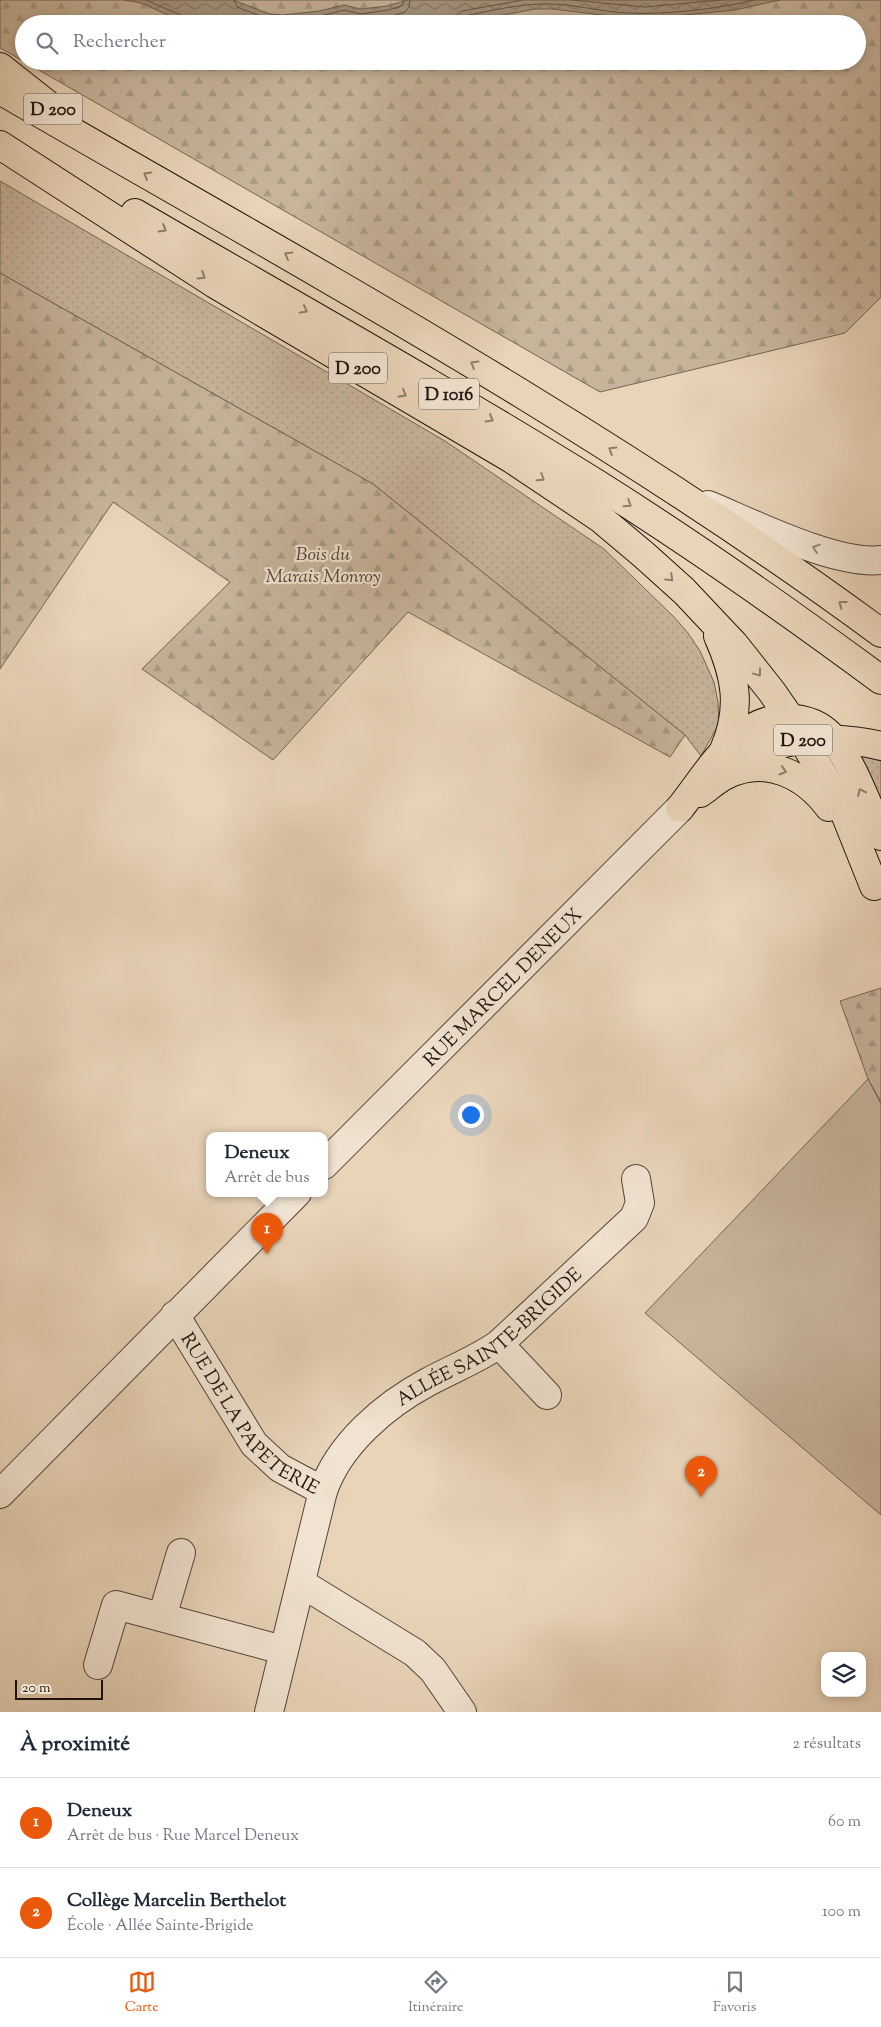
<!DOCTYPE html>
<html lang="fr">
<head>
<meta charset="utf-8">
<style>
  :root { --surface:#fff; --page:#f6f6f7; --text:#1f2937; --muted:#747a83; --line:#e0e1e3; --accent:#ea580c }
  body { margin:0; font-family:"Sorts Mill Goudy",serif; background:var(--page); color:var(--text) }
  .controls { position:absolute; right:15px; bottom:15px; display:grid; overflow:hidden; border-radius:10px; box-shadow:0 2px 8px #0003 }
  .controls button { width:45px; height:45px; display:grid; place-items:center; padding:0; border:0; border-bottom:1px solid var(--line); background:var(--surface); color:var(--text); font:25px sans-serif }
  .scale { position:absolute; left:15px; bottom:12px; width:88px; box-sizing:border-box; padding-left:5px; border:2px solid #1f150f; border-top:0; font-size:14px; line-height:18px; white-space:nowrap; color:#1f150f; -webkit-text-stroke:4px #f1e3d1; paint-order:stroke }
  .you { position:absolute; left:470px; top:1114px; width:18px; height:18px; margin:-12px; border:4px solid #fff; border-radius:50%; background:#1a73e8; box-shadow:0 0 0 8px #1a73e833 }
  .badge { display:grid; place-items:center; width:32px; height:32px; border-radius:50%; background:var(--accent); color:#fff; font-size:16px; font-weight:700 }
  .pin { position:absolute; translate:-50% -41px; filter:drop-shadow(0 1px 2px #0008) }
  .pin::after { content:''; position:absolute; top:26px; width:18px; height:15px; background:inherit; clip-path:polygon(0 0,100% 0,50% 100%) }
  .popup { position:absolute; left:206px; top:1132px; width:122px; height:65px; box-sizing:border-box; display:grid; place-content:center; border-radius:10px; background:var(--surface); filter:drop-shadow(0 1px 4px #0005); font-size:16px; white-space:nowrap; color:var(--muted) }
  .popup b { font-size:19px; color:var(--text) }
  .popup::after { content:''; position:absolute; left:50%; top:100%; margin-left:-10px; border:10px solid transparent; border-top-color:var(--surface) }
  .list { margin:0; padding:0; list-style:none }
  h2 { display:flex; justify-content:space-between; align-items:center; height:65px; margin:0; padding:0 20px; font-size:21px }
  h2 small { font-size:16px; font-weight:400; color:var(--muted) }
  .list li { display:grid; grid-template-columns:32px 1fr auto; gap:15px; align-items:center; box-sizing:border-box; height:90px; padding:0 20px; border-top:1px solid var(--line) }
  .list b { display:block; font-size:19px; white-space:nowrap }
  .list p { margin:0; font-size:16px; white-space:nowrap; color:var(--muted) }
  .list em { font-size:16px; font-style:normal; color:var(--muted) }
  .icon { flex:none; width:28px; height:28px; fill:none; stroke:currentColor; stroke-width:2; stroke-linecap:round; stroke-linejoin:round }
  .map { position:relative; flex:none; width:881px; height:1712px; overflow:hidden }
  .search { position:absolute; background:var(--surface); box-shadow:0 2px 8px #0003; left:15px; right:15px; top:15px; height:55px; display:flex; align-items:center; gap:12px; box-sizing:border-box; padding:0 18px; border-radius:28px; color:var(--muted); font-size:19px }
  .sheet { height:245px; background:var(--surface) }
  nav { display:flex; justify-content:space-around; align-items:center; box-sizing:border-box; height:70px; border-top:1px solid var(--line); background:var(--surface); font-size:14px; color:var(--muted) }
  nav a { display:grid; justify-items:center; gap:2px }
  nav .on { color:var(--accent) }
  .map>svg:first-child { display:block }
</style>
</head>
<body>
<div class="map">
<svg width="881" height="1712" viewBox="0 0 881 1712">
  <defs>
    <pattern id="grass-dots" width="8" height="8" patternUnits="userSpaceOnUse" patternTransform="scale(1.25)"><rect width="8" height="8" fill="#c7b49b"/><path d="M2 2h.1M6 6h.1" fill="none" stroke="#aa9a84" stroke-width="1.8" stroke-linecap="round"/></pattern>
    <pattern id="forest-firs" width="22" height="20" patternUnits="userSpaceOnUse" patternTransform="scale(1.25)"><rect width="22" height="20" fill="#c7b49b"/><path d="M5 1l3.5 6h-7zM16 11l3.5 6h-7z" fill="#aa9a84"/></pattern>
    <pattern id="water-waves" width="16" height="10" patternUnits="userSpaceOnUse" patternTransform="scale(1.25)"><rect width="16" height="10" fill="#a4937f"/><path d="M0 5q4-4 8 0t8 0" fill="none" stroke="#857766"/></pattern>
  </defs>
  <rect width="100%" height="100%" fill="#e9d4b8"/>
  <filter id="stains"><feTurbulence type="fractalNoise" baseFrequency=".004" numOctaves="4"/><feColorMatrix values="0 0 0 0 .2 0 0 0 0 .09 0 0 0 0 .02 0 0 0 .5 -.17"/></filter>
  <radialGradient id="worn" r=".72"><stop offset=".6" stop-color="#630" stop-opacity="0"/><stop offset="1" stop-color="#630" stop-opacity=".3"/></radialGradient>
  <g fill="url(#grass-dots)" stroke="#736455">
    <polygon points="0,181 445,441 604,549 674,617 688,633 700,651 714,682 718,702 719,724 701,756 685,735 373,484 0,273"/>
    <polygon points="853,750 881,755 881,812"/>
  </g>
  <g fill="url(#forest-firs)" stroke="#736455" fill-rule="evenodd">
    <path d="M 0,0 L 881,0 L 881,297 L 845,333 L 600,392 L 4,50 L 0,48 ZM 24,24 L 857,24 L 857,61 L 24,61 Z"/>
    <polygon points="0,273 373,484 685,735 670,757 408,612 273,760 142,669 230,582 113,502 0,669"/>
    <polygon points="881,988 881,1102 868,1079 840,1001"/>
  </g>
  <polygon fill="#c7b49b" stroke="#736455" points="868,1079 881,1104 881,1515 645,1313"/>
  <polygon fill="url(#water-waves)" stroke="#6f6152" points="124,0 233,0 270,14 283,15 319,11 344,5 361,9 387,6 408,0 780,0 735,10 646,19 626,18 553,9 535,9 456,24 188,24 141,3"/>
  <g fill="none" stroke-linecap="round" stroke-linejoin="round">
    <g stroke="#625447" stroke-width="1">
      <polyline points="146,0 185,17 188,24"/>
      <polyline points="234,0 237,7 268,19 283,20 320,16 344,10 361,14 388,10 402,6 404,0"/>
      <polyline points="572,0 645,7 721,0"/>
      <polyline points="304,24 344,17 360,20 389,17 405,12 409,7 410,0"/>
      <polyline points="454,24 456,16 462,11 523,0"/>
      <path d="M 461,24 L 461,19 L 465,16 C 493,10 524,3 552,4 C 578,5 603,12 628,13 C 665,15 718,9 754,0"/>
    </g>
    <g stroke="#524539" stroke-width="30">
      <g id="minor">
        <path d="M 708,505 C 752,523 835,565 881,560"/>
        <path id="s1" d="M 324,1165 L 680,808"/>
        <path id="s2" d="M 175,1315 L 254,1444 L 280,1468 L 323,1491 L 269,1712"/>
        <polyline points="499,1344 547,1395"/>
        <path id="s3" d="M 323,1491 C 339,1444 385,1405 428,1382 C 452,1369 476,1360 499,1344 L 634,1218 L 640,1203 L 636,1179"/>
        <polyline points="0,1494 297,1193"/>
        <polyline points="301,1583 415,1653 433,1670 462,1712"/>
        <polyline points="162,1617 181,1553"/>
        <polyline points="98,1665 116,1605 283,1650"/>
      </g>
    </g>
    <g stroke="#1f150f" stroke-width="30">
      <polyline id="major" points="0,67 62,116"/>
    </g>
    <g stroke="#1f150f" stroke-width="30">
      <g id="highway">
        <path d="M 0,90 C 299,263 603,428 881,633"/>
        <polyline points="0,145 215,284 512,459 600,518 644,555 684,591 734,644 772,692 790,718 844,811 874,886"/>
        <path d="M 135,213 C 290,303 446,390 597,484 C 694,545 789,612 881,680"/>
        <path d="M 718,636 C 736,676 742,709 724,750"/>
        <path d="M 738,769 C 752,760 765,749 781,744 C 808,736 854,739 881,746"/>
        <path d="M 700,793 C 709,787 717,779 726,775 C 766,755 805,775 829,807"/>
        <path d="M 680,808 C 709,772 740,712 795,719 C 811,721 824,727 834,740 C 852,763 869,808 881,836"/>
      </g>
    </g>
    <use href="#minor" stroke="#f1e3d1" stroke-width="28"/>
    <use href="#major" stroke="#e9d4b8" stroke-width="28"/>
    <use href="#highway" stroke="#e9d4b8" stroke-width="28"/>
  </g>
  <defs><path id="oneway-chevron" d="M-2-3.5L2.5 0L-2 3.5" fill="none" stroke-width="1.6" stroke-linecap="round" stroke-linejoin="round" transform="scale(1.25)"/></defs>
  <g stroke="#8e7e6c">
    <use href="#oneway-chevron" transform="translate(147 175) rotate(-150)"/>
    <use href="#oneway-chevron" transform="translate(163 229) rotate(30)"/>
    <use href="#oneway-chevron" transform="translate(288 255) rotate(-150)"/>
    <use href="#oneway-chevron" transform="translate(202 276) rotate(32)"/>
    <use href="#oneway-chevron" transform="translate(304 310) rotate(29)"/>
    <use href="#oneway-chevron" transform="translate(474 364) rotate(-149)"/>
    <use href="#oneway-chevron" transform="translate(403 394) rotate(30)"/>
    <use href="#oneway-chevron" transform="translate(490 419) rotate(31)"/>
    <use href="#oneway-chevron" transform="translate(612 450) rotate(-148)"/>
    <use href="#oneway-chevron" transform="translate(541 478) rotate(33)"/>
    <use href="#oneway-chevron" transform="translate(628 504) rotate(33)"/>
    <use href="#oneway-chevron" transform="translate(670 578) rotate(44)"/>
    <use href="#oneway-chevron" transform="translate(842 604) rotate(-143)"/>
    <use href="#oneway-chevron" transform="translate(758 673) rotate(53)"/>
    <use href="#oneway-chevron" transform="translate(783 771) rotate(16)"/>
    <use href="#oneway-chevron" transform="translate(861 792) rotate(-115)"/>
  </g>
  <use stroke="#92867a" href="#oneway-chevron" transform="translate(816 548) rotate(-161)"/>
  <g text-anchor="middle" stroke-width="4.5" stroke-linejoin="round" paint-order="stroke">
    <g fill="#f1e3d1" stroke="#5e5349" stroke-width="1">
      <rect x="24" y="93.5" width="58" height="31" rx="4"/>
      <rect x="329" y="352.5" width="58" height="31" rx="4"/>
      <rect x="419" y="378.5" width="60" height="31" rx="4"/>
      <rect x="774" y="724.5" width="58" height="31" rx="4"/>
    </g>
    <g font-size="18" font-weight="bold" fill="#1f150f">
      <text x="53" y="115">D 200</text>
      <text x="358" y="374">D 200</text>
      <text x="449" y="400">D 1016</text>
      <text x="803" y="746">D 200</text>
    </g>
    <g font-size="19" font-style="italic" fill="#514539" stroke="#f1e3d1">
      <text x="323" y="560">Bois du<tspan x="323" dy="22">Marais Monroy</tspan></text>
    </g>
    <g font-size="19" fill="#1f150f" stroke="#f1e3d1">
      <text dy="7" stroke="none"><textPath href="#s1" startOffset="252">RUE MARCEL DENEUX</textPath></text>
      <text dy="7" stroke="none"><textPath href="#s3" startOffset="231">ALLÉE SAINTE-BRIGIDE</textPath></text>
      <text dy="7" stroke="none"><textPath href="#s2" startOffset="126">RUE DE LA PAPETERIE</textPath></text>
    </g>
  </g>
  <rect width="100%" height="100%" filter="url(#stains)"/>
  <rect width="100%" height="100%" fill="url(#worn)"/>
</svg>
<div class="controls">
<button><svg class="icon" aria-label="layers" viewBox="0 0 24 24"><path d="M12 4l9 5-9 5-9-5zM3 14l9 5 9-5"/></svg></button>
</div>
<div class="scale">20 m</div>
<div class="you"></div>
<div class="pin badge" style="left:267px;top:1254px">1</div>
<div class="popup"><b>Deneux</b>Arrêt de bus</div>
<div class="pin badge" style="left:701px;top:1497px">2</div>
<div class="search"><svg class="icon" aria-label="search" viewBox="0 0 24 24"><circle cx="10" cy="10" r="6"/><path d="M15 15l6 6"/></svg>Rechercher</div>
</div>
<section class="sheet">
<h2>À proximité<small>2 résultats</small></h2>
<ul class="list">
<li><span class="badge">1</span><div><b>Deneux</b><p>Arrêt de bus · Rue Marcel Deneux</p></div><em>60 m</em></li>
<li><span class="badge">2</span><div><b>Collège Marcelin Berthelot</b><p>École · Allée Sainte-Brigide</p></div><em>100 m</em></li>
</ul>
</section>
<nav>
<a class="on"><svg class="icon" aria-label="map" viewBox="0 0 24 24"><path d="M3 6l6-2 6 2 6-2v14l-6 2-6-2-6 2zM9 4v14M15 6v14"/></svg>Carte</a>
<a><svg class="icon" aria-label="directions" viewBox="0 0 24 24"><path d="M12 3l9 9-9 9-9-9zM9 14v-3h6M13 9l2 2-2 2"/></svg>Itinéraire</a>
<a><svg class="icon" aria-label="saved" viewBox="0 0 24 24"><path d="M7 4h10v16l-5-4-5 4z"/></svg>Favoris</a>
</nav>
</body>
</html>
